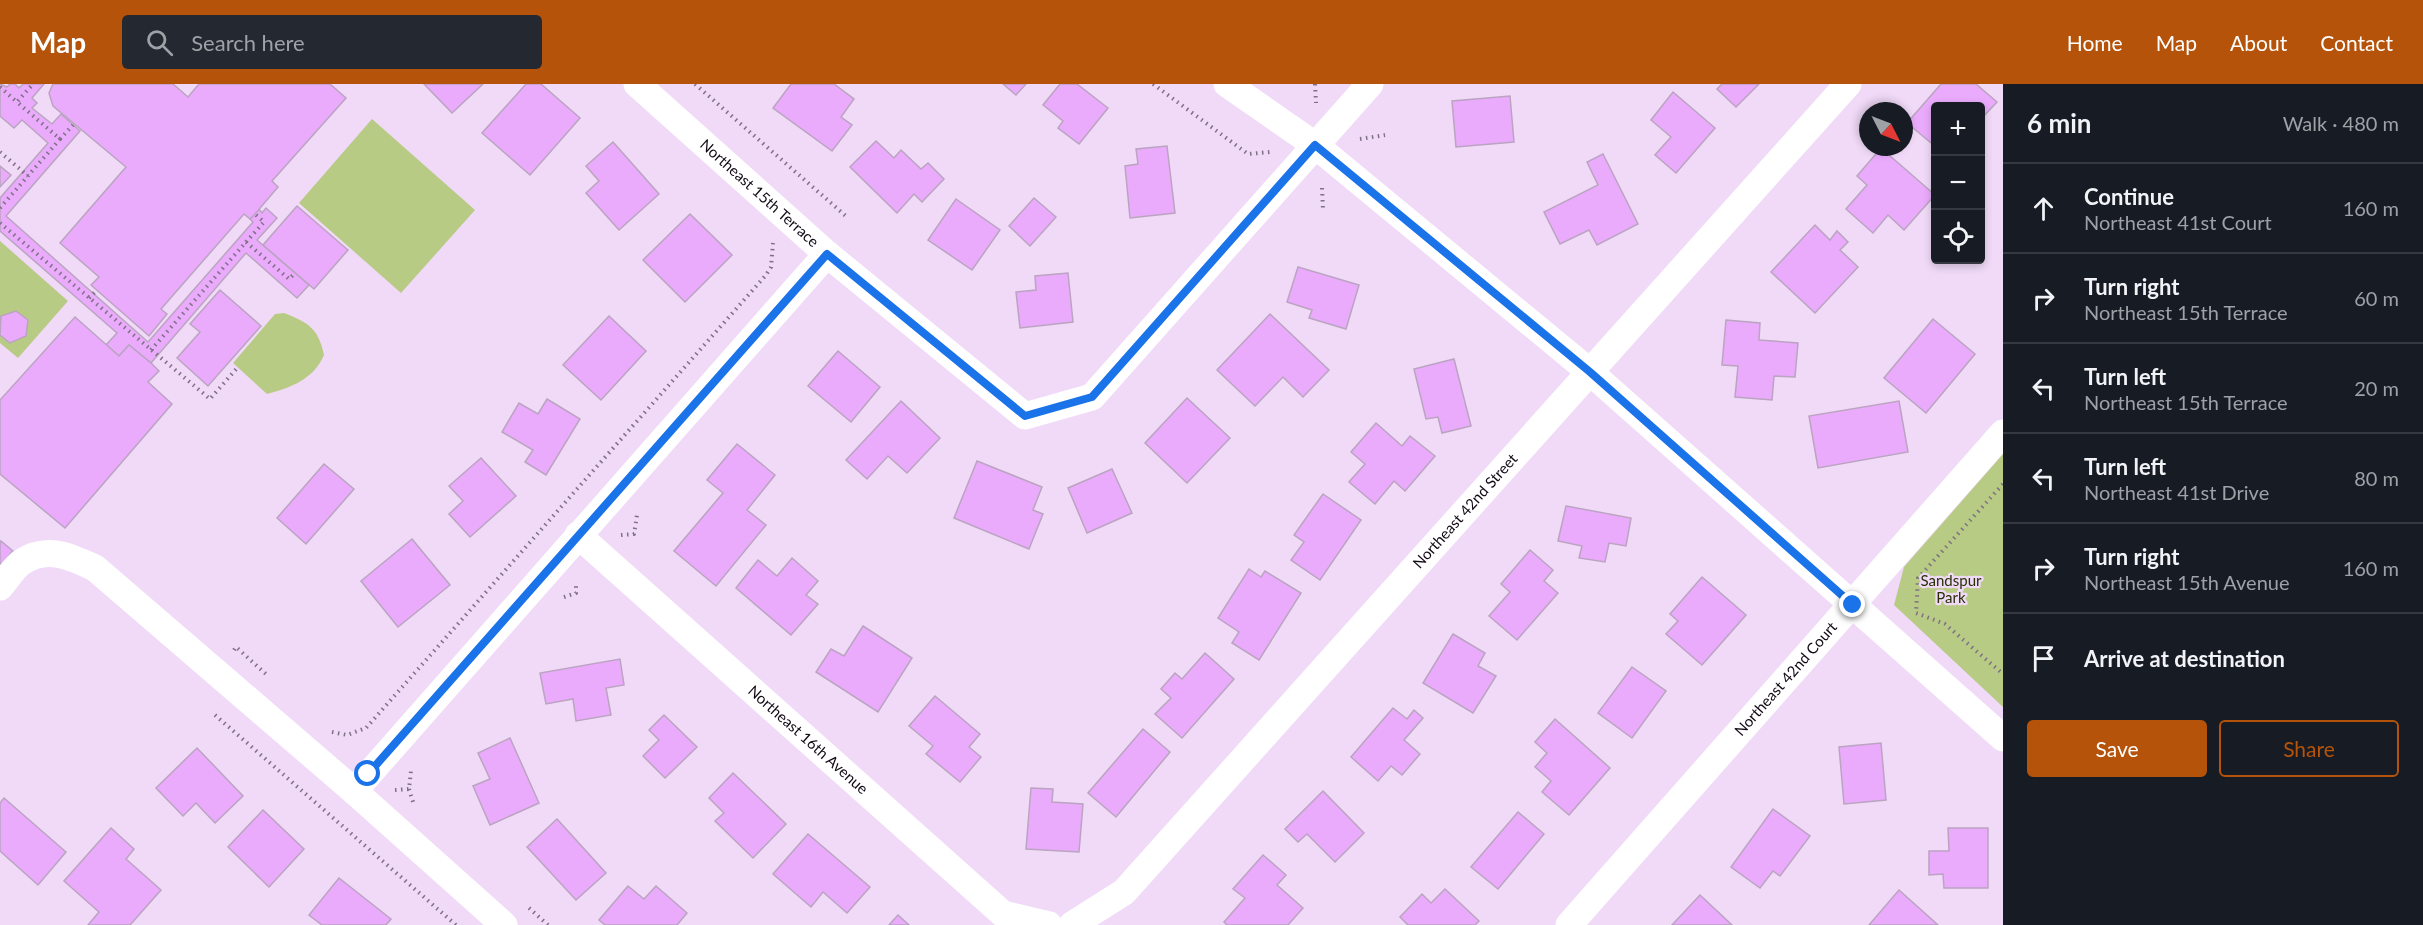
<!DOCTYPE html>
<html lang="en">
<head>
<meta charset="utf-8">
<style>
  :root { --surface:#171b24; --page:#242831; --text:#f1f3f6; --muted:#9ea1a6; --line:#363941; --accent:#b45309 }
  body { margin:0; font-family:Lato,sans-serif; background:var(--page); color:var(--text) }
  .controls { position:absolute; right:18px; top:18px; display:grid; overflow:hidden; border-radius:6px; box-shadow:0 3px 9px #0003 }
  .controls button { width:54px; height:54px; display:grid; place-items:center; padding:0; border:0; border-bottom:2px solid var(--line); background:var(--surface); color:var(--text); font:30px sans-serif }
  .compass { position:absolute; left:1859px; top:18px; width:54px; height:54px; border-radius:50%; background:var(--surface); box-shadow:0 3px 9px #0003; rotate:132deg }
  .stop { position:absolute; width:18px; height:18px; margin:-14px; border:4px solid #1a73e8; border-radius:50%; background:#fff }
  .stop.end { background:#1a73e8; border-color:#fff; box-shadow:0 2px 6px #0008 }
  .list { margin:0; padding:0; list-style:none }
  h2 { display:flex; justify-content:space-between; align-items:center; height:78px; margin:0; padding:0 24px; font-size:26px }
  h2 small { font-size:20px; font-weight:400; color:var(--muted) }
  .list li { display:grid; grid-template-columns:39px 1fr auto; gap:18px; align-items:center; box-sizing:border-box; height:90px; padding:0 24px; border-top:2px solid var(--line) }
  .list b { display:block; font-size:22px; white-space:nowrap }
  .list p { margin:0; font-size:20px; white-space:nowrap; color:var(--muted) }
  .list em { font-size:20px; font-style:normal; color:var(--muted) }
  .actions { display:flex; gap:12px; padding:18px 24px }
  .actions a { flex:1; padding:14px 0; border:2px solid var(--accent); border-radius:6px; text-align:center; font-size:21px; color:var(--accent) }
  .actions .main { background:var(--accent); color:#fff }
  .icon { flex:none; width:33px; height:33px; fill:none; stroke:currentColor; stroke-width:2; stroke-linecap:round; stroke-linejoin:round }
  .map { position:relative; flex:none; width:2003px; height:841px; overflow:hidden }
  header { display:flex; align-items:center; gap:36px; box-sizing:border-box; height:84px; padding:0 30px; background:var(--accent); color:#fff }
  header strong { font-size:28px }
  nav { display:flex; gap:33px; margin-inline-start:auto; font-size:21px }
  .search { width:420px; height:54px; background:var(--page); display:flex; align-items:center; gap:15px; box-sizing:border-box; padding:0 21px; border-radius:6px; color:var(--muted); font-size:22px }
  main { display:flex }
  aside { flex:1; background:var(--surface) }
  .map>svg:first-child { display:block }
</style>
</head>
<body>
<header>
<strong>Map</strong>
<div class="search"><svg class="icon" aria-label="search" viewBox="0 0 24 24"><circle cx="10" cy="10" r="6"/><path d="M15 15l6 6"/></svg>Search here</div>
<nav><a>Home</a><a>Map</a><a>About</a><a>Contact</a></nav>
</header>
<main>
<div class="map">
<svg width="2003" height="841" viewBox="0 0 2003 841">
  <rect width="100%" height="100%" fill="#f0daf8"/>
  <g fill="#b8cb84">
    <polygon points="372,35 475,126 401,209 299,119"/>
    <polygon points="0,157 68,217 18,274 0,259"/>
    <path d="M 284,229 C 309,239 318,244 324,271 C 314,295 290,304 267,310 L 233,279 L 275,230 Z"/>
    <polygon points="2003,370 2003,623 1894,521 1904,483"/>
  </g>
  <g fill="#eaabfc" stroke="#baa4c0" stroke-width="1.5">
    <polygon points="0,0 7,3 10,0 15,0 19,4 23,0 44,0 32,14 37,19 32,24 52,40 61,30 80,47 6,132 148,258 253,138 250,135 259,125 262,129 266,124 277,134 257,156 309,201 297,214 246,169 151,279 129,261 119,272 106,261 117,249 0,147 0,114 48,59 22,36 14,44 0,32"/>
    <polygon points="53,0 173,0 188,13 199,0 330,0 346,14 272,97 278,103 255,130 250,135 244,130 161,225 167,230 149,252 91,201 99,193 60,159 126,83 53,22 49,9"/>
    <polygon points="424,0 483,0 452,29"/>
    <polygon points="526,0 541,0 580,34 530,91 482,49"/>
    <polygon points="791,0 834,0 854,15 841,33 852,41 832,67 773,24"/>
    <polygon points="1003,0 1026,0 1016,11"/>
    <polygon points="1060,0 1077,0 1108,24 1079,60 1058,44 1063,37 1043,21"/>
    <polygon points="1722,0 1759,0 1736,23 1717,5"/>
    <polygon points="1941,0 1976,0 1997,18 1980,36 1980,22 1936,22 1936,63 1907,39"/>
    <polygon points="1673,8 1715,44 1676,89 1655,71 1671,53 1651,36"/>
    <polygon points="1510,12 1514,58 1456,63 1452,17"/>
    <polygon points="876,57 894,74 901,66 921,85 928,79 944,95 922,118 914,110 897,129 850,83"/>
    <polygon points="613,58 659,110 619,146 586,109 599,97 586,82"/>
    <polygon points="1167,62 1175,129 1130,134 1125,82 1138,80 1136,65"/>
    <polygon points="1881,64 1935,111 1904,146 1888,131 1873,149 1846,125 1867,101 1857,92"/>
    <polygon points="1603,70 1638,140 1597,161 1589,146 1560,160 1544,128 1598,101 1587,78"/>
    <polygon points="0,82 11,91 0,103"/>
    <polygon points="1034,114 1056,133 1030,162 1009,142"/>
    <polygon points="956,115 1000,146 972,186 928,156"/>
    <polygon points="297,122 348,166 314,205 263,161"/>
    <polygon points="690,130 732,171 685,218 643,176"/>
    <polygon points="1815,141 1830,156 1837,147 1848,158 1840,166 1858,183 1815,229 1771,188"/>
    <polygon points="1298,183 1359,201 1346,245 1309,234 1312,226 1287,218"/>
    <polygon points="1068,189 1073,238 1020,244 1016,208 1036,206 1035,192"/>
    <polygon points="220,206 261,242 208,302 177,274 200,248 190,240"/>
    <polygon points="16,227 28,236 26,252 10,259 0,251 1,232"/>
    <polygon points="1270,230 1329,286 1303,313 1283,293 1255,322 1217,286"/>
    <polygon points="609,232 646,267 601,316 563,281"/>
    <polygon points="75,233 119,272 129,261 151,279 159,287 148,298 172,320 65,444 0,390 0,316"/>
    <polygon points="1933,235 1975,270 1926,329 1884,294"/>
    <polygon points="1726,236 1760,239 1759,256 1798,259 1795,293 1774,292 1772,316 1735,313 1738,282 1722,281"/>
    <polygon points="838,267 880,303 851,338 808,302"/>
    <polygon points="1454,275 1471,342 1442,349 1438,333 1426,335 1414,285"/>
    <polygon points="1187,314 1230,354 1187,399 1145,359"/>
    <polygon points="547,315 580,335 546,391 525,378 533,366 502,348 519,319 538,330"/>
    <polygon points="901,317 940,354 907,389 888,372 867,395 846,376"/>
    <polygon points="1899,317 1908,368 1818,384 1809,332"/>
    <polygon points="1376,339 1402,362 1410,352 1435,372 1405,407 1394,397 1375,420 1349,398 1365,380 1351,368"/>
    <polygon points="737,360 775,391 747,426 766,441 716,502 674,467 723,409 707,396"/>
    <polygon points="481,374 516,412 470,453 449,430 463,417 449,402"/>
    <polygon points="977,377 1042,403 1033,426 1043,430 1029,465 954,434"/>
    <polygon points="324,380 354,405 306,460 277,434"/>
    <polygon points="1112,385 1132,429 1087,449 1068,404"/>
    <polygon points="1323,410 1361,436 1320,496 1291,476 1304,458 1294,451"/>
    <polygon points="1566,422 1631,434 1626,462 1609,459 1605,478 1579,474 1582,462 1558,457"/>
    <polygon points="412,455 450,501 398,543 361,497"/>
    <polygon points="1,457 13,467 0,482 0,459"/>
    <polygon points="1530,466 1553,486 1544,497 1558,509 1517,556 1489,532 1510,508 1501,500"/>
    <polygon points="792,474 818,497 806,511 818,520 791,551 736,504 758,476 777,492"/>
    <polygon points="1249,485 1261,493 1265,487 1301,509 1259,576 1232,559 1239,548 1218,534"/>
    <polygon points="1702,493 1746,531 1702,581 1666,550 1678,537 1670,530"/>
    <polygon points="863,542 912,574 878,628 816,588 831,565 844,572"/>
    <polygon points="1453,550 1485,569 1478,582 1496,592 1473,629 1423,599"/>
    <polygon points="1205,569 1234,595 1182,654 1155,630 1171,614 1161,605 1175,589 1182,595"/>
    <polygon points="620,575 624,601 606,604 611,631 576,637 573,615 546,620 540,589"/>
    <polygon points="1632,583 1666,607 1632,654 1598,629"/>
    <polygon points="935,612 980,650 969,663 981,673 960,698 926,670 933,662 909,642"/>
    <polygon points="1393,624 1407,635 1414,626 1423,634 1404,656 1420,670 1402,691 1391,682 1378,697 1351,673"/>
    <polygon points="664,631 697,663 665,694 643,672 659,656 649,646"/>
    <polygon points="1555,635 1610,684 1569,731 1542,708 1551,697 1535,683 1547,669 1535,658"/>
    <polygon points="1143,645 1170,668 1116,733 1088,709"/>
    <polygon points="510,654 539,719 490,741 473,702 490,695 478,669"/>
    <polygon points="1881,659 1886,716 1844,720 1839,663"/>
    <polygon points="197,664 243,712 215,739 196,719 183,732 156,704"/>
    <polygon points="733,689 786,740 753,774 715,737 724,729 709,714"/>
    <polygon points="1031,704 1053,705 1052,718 1083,720 1079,768 1026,765"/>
    <polygon points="1323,707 1364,749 1335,778 1307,750 1298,758 1285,745"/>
    <polygon points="4,714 66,768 38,801 0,767 0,719"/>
    <polygon points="1773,725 1810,752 1780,792 1773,787 1760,804 1731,783"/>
    <polygon points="263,726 304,765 269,803 228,763"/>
    <polygon points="1518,728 1544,750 1498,805 1471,783"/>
    <polygon points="557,735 606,789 576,816 527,763"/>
    <polygon points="111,744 134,765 126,775 161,806 130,841 88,841 99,828 64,797"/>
    <polygon points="1948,744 1988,744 1988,804 1944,804 1943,790 1929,791 1929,767 1949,767"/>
    <polygon points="808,750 870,803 847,829 823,808 811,823 773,790"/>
    <polygon points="1263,771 1286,791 1277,801 1303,824 1288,841 1227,841 1224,838 1245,814 1233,805"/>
    <polygon points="339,794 391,835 386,841 322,841 309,831"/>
    <polygon points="628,802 644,815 656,802 687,829 677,841 605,841 599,836"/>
    <polygon points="1445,805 1479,837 1475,841 1408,841 1400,833 1422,810 1431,819"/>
    <polygon points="1899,806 1938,841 1869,841"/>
    <polygon points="1700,811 1732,841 1672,841"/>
    <polygon points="898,831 909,841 889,841"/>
  </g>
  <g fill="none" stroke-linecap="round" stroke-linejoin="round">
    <g stroke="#7f7185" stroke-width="4" stroke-dasharray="1.5 4.5" stroke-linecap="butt">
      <polyline points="695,0 847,133"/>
      <polyline points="1153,0 1248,70 1270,68"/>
      <polyline points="1315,0 1316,19"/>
      <polyline points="0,3 17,18 33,0"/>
      <polyline points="60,55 73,41"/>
      <polyline points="1360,55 1385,51"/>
      <polyline points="0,68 28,92"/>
      <polyline points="1322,104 1323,125"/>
      <polyline points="0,124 60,55 17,18"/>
      <polyline points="0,139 210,315 238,283"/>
      <polyline points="246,158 264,138 255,130"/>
      <polyline points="89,214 97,206"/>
      <polyline points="151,266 246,158 289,195 295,189"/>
      <polyline points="2003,400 1918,494 1916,529 1945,540 2003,590"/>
      <polyline points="621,451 634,450 637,431"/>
      <polyline points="564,513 576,509 576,499"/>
      <polyline points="234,566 236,563 266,590"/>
      <polyline points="215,631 456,841"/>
      <polyline points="332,648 347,651 366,644 766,191 771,183 773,159"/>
      <polyline points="409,705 414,721"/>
      <polyline points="395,706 409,705 411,687"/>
      <polyline points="529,824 548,841"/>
    </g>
    <g stroke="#fff" stroke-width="27">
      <path id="s1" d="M 637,0 L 827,170 L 1025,332 L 1092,313 L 1370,0"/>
      <polyline points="1227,0 1315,61 1590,288 2003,654"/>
      <path id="s2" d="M 578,451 L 1003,830 L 1049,841"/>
      <path d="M 0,503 C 7,495 14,483 22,478 C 47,461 72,473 95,484 L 354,707 L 504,841"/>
      <polyline points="354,707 827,170"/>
      <path id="s3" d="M 1072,841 L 1124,808 L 1848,0"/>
      <path id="s4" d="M 1569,841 L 2003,349"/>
    </g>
  </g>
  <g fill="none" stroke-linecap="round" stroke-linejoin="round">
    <polyline stroke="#1a73e8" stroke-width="8" points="368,690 827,170 1025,332 1092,313 1315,61 1590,288 1853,521"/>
  </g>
  <g text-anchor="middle" stroke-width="4.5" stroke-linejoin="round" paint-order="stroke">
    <g font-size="15" fill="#110a14" stroke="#f0daf8">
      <text dy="5" stroke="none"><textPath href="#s1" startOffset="164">Northeast 15th Terrace</textPath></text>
      <text dy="5" stroke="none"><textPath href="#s3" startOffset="573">Northeast 42nd Street</textPath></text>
      <text dy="5" stroke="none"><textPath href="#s4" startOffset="328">Northeast 42nd Court</textPath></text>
      <text dy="5" stroke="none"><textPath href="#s2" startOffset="308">Northeast 16th Avenue</textPath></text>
    </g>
    <g font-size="15" fill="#283106" stroke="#f0daf8">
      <text x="1951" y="502">Sandspur<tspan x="1951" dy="17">Park</tspan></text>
    </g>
  </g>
</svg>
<div class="controls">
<button>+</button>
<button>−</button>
<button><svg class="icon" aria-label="locate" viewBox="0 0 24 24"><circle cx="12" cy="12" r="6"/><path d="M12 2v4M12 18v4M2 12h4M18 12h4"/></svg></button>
</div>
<svg class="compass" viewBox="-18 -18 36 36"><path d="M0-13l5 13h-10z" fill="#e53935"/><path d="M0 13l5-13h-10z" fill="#9ea1a6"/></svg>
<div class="stop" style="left:368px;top:690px"></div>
<div class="stop end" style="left:1853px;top:521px"></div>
</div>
<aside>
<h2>6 min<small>Walk · 480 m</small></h2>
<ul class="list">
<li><svg class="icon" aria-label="ahead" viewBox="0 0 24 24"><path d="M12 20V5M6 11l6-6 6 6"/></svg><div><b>Continue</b><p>Northeast 41st Court</p></div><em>160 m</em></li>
<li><svg class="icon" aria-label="right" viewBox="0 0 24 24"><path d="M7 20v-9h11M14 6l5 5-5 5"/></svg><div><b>Turn right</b><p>Northeast 15th Terrace</p></div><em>60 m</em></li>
<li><svg class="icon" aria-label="left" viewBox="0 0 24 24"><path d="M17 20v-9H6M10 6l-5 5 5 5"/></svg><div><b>Turn left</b><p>Northeast 15th Terrace</p></div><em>20 m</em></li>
<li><svg class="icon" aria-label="left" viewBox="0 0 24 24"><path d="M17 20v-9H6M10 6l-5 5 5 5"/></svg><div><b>Turn left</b><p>Northeast 41st Drive</p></div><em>80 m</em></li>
<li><svg class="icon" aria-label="right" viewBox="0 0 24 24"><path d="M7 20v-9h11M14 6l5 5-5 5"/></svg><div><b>Turn right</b><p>Northeast 15th Avenue</p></div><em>160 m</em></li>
<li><svg class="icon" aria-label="arrive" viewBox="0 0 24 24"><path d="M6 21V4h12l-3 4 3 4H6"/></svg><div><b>Arrive at destination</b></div></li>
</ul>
<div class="actions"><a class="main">Save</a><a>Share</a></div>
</aside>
</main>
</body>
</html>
